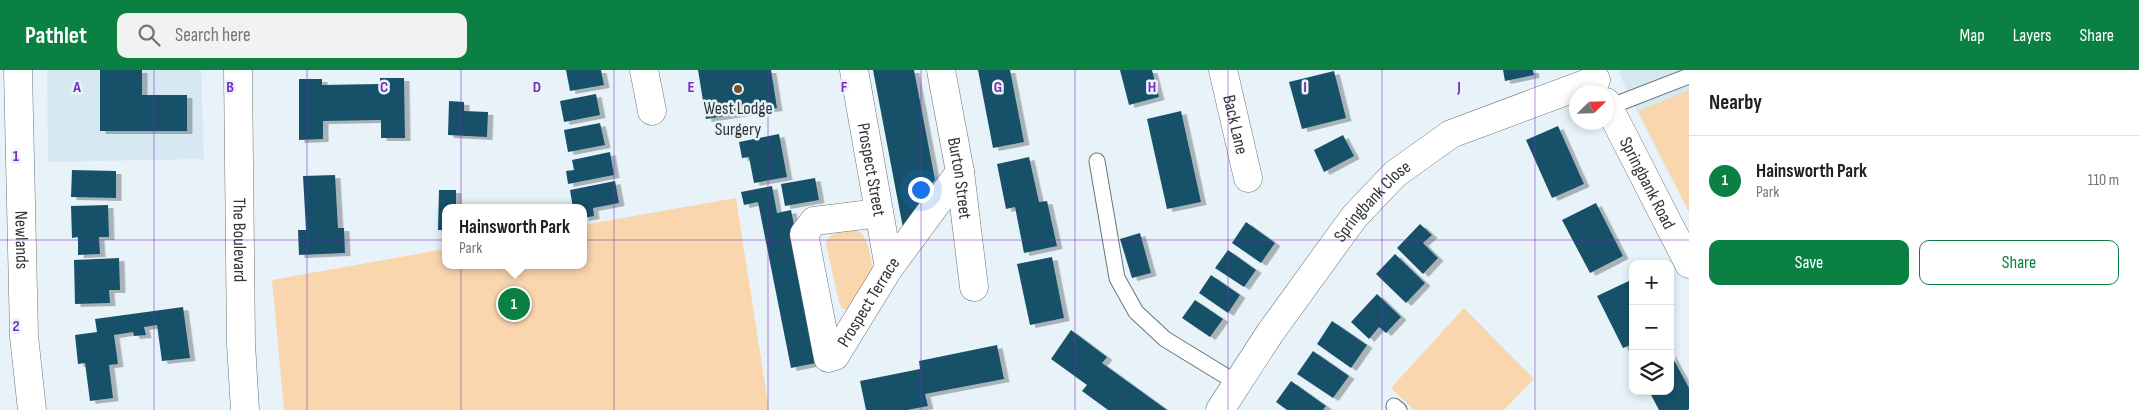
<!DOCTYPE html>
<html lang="en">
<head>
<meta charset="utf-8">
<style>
  :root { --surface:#fff; --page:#f2f2f2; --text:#202124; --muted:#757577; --line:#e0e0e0; --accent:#0b8043 }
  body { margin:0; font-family:"Sofia Sans Condensed",sans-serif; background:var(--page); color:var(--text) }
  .controls { position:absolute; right:15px; bottom:15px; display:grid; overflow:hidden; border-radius:10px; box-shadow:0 2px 8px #0003 }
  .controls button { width:45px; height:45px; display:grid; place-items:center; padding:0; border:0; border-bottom:1px solid var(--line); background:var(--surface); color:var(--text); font:25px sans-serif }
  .compass { position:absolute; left:1569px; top:15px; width:45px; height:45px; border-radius:50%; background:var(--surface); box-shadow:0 2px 8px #0003; rotate:67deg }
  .you { position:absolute; left:920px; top:119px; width:18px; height:18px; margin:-12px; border:4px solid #fff; border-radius:50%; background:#1a73e8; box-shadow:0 0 0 8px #1a73e833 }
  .badge { display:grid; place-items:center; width:32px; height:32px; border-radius:50%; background:var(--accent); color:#fff; font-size:16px; font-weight:700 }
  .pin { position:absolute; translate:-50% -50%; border:2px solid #fff; box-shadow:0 1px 5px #0006 }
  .popup { position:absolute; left:442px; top:134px; width:145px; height:65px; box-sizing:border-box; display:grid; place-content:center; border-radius:10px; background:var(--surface); filter:drop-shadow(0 1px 4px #0005); font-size:16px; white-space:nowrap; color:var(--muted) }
  .popup b { font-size:19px; color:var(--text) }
  .popup::after { content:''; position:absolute; left:50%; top:100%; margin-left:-10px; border:10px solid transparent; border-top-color:var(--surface) }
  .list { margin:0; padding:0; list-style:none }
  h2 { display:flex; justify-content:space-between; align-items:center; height:65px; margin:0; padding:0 20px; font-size:21px }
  h2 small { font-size:16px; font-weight:400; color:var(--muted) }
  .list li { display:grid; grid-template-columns:32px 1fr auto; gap:15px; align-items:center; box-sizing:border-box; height:90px; padding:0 20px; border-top:1px solid var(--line) }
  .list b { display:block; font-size:19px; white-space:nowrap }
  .list p { margin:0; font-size:16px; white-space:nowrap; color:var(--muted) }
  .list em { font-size:16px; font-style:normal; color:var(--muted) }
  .actions { display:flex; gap:10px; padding:15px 20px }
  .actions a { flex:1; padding:11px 0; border:1px solid var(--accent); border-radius:10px; text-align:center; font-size:18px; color:var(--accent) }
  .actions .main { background:var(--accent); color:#fff }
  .icon { flex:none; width:28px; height:28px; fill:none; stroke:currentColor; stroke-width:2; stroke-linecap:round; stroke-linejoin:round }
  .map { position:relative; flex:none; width:1689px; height:340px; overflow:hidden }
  header { display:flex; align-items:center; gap:30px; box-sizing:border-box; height:70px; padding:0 25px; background:var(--accent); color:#fff }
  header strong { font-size:24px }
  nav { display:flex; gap:28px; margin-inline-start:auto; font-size:18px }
  .search { width:350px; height:45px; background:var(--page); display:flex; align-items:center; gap:12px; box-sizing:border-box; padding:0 18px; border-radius:10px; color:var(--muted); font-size:19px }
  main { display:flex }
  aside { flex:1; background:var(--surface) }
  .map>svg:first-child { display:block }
</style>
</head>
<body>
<header>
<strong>Pathlet</strong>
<div class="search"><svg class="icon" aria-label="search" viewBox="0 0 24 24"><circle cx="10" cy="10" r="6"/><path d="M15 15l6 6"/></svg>Search here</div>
<nav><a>Map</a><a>Layers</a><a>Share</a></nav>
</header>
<main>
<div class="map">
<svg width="1689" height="340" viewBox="0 0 1689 340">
  <defs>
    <filter id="shadow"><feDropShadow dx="5.5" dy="3" stdDeviation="0" flood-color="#0004"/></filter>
  </defs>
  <rect width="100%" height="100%" fill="#e7f3f8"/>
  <g fill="#d6e9f3">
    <polygon points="47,0 201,0 204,89 48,92"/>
    <polygon points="1618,0 1689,0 1689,142 1631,30"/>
  </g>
  <g fill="#fad6ae">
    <polygon points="1689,20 1689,142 1638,41"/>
    <polygon points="736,128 769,340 284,340 272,210 445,179 445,195 583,195 583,155"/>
    <path d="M 857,160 C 870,168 870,188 873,202 L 847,240 L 842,238 L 839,232 L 826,174 C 828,161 845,162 857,160 Z"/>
    <polygon points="1464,238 1534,309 1504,340 1414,340 1391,318"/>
  </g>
  <g fill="#195169" filter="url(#shadow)">
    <polygon points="100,0 142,0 142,25 187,25 187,61 100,61"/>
    <polygon points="566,0 601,0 604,15 570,21"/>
    <polygon points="698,0 771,0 777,38 706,49"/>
    <polygon points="873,0 914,0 935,110 929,117 917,119 921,141 903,158"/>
    <polygon points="978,0 1010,0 1024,72 993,78"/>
    <polygon points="1120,0 1152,0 1159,27 1129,35"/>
    <polygon points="1503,0 1533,0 1534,5 1505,11"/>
    <polygon points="1334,1 1346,48 1302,59 1289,12"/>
    <polygon points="380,8 404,8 405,68 381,68 381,50 323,51 323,69 299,70 299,9 322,9 322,15 380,14"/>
    <polygon points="596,24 600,45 564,52 560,31"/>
    <polygon points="449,31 464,32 464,41 488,42 487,67 448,65"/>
    <polygon points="1181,41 1201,132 1167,139 1147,49"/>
    <polygon points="600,53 605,75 568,82 564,60"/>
    <polygon points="1558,56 1584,114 1552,128 1526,70"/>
    <polygon points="779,64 787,107 754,113 749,87 742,88 739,72"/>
    <polygon points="1343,65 1354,86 1324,102 1314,80"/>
    <polygon points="610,82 614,105 568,114 566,101 574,100 572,90"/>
    <polygon points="1029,87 1039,132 1047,131 1057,176 1024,183 1015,137 1006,139 997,94"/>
    <polygon points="72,100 116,101 116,128 71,127"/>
    <polygon points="335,105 338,158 344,158 345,183 299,185 298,160 306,160 303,106"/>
    <polygon points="815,108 819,130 785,136 781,114"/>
    <polygon points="615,111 619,133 593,138 594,146 583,148 583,138 573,138 570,120"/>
    <polygon points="772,116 777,143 791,140 821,292 791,298 758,132 744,135 741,122"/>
    <polygon points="439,120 456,120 456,138 445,138 445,160 438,160"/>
    <polygon points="1596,133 1623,186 1590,203 1562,150"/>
    <polygon points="108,135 109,167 99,167 100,184 78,185 78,167 72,168 71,136"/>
    <polygon points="1246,152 1275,173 1261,193 1232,173"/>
    <polygon points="1420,154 1432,165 1423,173 1438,188 1423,204 1397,178"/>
    <polygon points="1140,163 1151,203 1132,208 1120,169"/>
    <polygon points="1228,180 1256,200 1244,217 1215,198"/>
    <polygon points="1395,184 1425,213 1406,233 1376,204"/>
    <polygon points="1052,187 1064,248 1030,255 1017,194"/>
    <polygon points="119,188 120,220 109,220 110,233 75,234 74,190"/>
    <polygon points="1211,205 1240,225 1228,243 1199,223"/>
    <polygon points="1631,210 1633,214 1633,274 1623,278 1597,226"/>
    <polygon points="1377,224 1401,247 1386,263 1379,257 1369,269 1351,252"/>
    <polygon points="1195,230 1223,249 1210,267 1182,248"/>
    <polygon points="183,237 190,288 162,291 157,255 144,257 146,265 134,266 133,262 114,265 118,294 109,295 113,328 90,331 85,293 78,294 75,265 97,262 95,249"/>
    <polygon points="1332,251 1367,275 1351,298 1317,274"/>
    <polygon points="1071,260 1107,287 1102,293 1167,340 1108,340 1082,321 1087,315 1051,289"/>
    <polygon points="997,275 1004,309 925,324 928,336 907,340 866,340 860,311 920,299 919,291"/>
    <polygon points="1313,281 1349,306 1333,328 1297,304"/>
    <polygon points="1670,283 1689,318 1689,339 1687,340 1659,340 1649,321 1670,321"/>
    <polygon points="1291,311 1326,336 1323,340 1287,340 1276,332"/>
  </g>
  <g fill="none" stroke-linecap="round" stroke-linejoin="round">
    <g stroke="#6a7479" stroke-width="17">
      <g id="service">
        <polyline points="1609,37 1689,6"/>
        <polyline points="1097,91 1117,208 1136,242 1165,269 1237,313"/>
        <polyline points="1394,336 1399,340"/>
      </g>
    </g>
    <g stroke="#6a7479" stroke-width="29">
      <g id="minor">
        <path id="s1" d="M 18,0 L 24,266 L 32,340"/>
        <path id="s2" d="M 238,0 L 241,274 L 245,340"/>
        <polyline points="644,0 652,41"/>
        <path id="s3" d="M 854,0 L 889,198"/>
        <path id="s4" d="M 941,0 L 960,102 L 974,217"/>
        <path id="s5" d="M 1223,0 L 1248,108"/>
        <path id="s6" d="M 1606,32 L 1689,194"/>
        <path id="s7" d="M 879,143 L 814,151 L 804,164 L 828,288 L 835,286 L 889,198 L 960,102"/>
        <path id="s8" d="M 1220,340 L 1270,263 L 1341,165 L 1355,146 L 1395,104 L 1451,64 L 1596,10"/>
      </g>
    </g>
    <use href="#service" stroke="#fff" stroke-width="15"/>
    <use href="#minor" stroke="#fff" stroke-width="28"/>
  </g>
  <path fill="none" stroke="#7b2cbf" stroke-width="1" stroke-opacity="0.55" d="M 154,0 L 154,340M 307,0 L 307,340M 461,0 L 461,340M 614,0 L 614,340M 768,0 L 768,340M 921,0 L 921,340M 1075,0 L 1075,340M 1228,0 L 1228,340M 1382,0 L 1382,340M 1535,0 L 1535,340M 0,170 L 1689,170"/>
  <circle fill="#74522a" stroke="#e7f3f8" stroke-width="2" cx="738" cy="19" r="5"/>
  <g text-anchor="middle" stroke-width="5" stroke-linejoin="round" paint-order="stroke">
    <g font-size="18" fill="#313538" stroke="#e7f3f8">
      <text x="738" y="44">West Lodge<tspan x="738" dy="21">Surgery</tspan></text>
    </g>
    <g font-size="18" fill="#313538" stroke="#e7f3f8">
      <text dy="6" stroke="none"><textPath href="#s5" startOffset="56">Back Lane</textPath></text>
      <text dy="6" stroke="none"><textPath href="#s3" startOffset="101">Prospect Street</textPath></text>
      <text dy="6" stroke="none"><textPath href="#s4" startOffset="110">Burton Street</textPath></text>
      <text dy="6" stroke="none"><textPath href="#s6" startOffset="91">Springbank Road</textPath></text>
      <text dy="6" stroke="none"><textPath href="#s8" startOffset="259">Springbank Close</textPath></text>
      <text dy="6" stroke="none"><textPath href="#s1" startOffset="170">Newlands</textPath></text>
      <text dy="6" stroke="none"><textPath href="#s2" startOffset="170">The Boulevard</textPath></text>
      <text dy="6" stroke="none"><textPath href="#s7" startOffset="279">Prospect Terrace</textPath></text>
    </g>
  </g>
  <g font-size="16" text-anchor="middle" font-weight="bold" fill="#7b2cbf" stroke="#e7f3f8" stroke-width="5" stroke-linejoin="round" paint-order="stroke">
    <text x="77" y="22">A</text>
    <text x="230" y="22">B</text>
    <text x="384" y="22">C</text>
    <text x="537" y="22">D</text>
    <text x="691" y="22">E</text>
    <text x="844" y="22">F</text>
    <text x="998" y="22">G</text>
    <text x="1152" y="22">H</text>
    <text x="1305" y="22">I</text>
    <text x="1459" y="22">J</text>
    <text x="16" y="91">1</text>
    <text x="16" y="261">2</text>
  </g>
</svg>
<div class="controls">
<button>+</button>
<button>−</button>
<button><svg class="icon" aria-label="layers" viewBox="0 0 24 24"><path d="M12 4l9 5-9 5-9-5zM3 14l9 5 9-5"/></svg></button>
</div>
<svg class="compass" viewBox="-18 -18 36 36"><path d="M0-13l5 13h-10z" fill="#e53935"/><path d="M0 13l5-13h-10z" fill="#757577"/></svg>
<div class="you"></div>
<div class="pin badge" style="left:514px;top:234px">1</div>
<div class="popup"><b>Hainsworth Park</b>Park</div>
</div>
<aside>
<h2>Nearby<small></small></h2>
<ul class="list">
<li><span class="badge">1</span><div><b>Hainsworth Park</b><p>Park</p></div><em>110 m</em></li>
</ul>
<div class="actions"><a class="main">Save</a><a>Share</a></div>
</aside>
</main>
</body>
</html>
